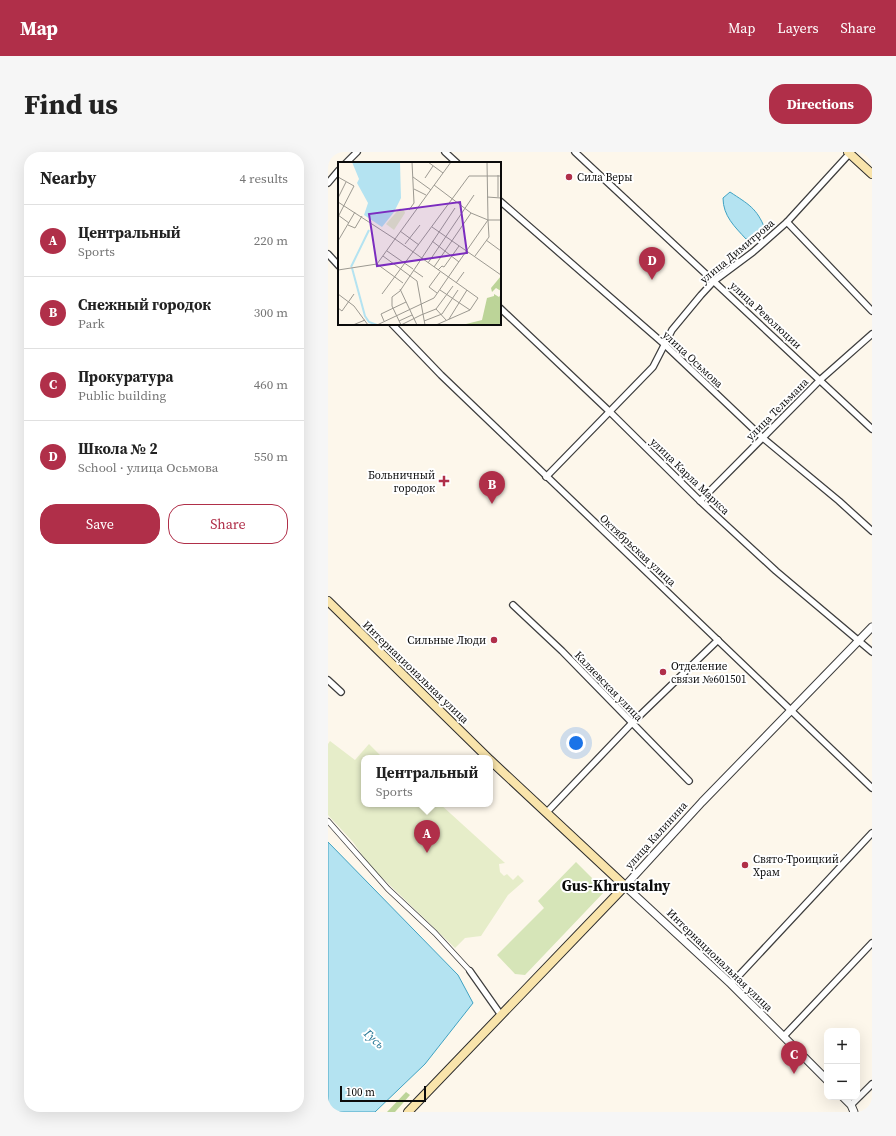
<!DOCTYPE html>
<html lang="en">
<head>
<meta charset="utf-8">
<style>
  :root { --surface:#fff; --page:#f6f6f6; --text:#222; --muted:#767676; --line:#e0e0e0; --accent:#b02f49 }
  body { margin:0; font-family:"Source Serif 4",serif; background:var(--page); color:var(--text) }
  .controls { position:absolute; right:12px; bottom:12px; display:grid; overflow:hidden; border-radius:8px; box-shadow:0 4px 16px #0002 }
  .controls button { width:36px; height:36px; display:grid; place-items:center; padding:0; border:0; border-bottom:1px solid var(--line); background:var(--surface); color:var(--text); font:20px sans-serif }
  .scale { position:absolute; left:12px; bottom:10px; width:86px; box-sizing:border-box; padding-left:4px; border:2px solid #0b0b0b; border-top:0; font-size:11px; line-height:14px; white-space:nowrap; color:#0b0b0b; -webkit-text-stroke:3px #fff; paint-order:stroke }
  .you { position:absolute; left:248px; top:591px; width:14px; height:14px; margin:-10px; border:3px solid #fff; border-radius:50%; background:#1a73e8; box-shadow:0 0 0 6px #1a73e833 }
  .badge { display:grid; place-items:center; width:26px; height:26px; border-radius:50%; background:var(--accent); color:#fff; font-size:13px; font-weight:700 }
  .pin { position:absolute; translate:-50% -33px; filter:drop-shadow(0 1px 2px #0008) }
  .pin::after { content:''; position:absolute; top:21px; width:14px; height:12px; background:inherit; clip-path:polygon(0 0,100% 0,50% 100%) }
  .popup { position:absolute; left:33px; top:603px; width:132px; height:52px; box-sizing:border-box; display:grid; place-content:center; border-radius:8px; background:var(--surface); filter:drop-shadow(0 1px 3px #0005); font-size:13px; white-space:nowrap; color:var(--muted) }
  .popup b { font-size:15px; color:var(--text) }
  .popup::after { content:''; position:absolute; left:50%; top:100%; margin-left:-8px; border:8px solid transparent; border-top-color:var(--surface) }
  .list { margin:0; padding:0; list-style:none }
  h2 { display:flex; justify-content:space-between; align-items:center; height:52px; margin:0; padding:0 16px; font-size:17px }
  h2 small { font-size:13px; font-weight:400; color:var(--muted) }
  .list li { display:grid; grid-template-columns:26px 1fr auto; gap:12px; align-items:center; box-sizing:border-box; height:72px; padding:0 16px; border-top:1px solid var(--line) }
  .list b { display:block; font-size:15px; white-space:nowrap }
  .list p { margin:0; font-size:13px; white-space:nowrap; color:var(--muted) }
  .list em { font-size:13px; font-style:normal; color:var(--muted) }
  .actions { display:flex; gap:8px; padding:12px 16px }
  .actions a { flex:1; padding:9px 0; border:1px solid var(--accent); border-radius:16px; text-align:center; font-size:14px; color:var(--accent) }
  .actions .main { background:var(--accent); color:#fff }
  .map { position:relative; flex:none; width:544px; height:960px; overflow:hidden; border-radius:16px }
  header { display:flex; align-items:center; gap:24px; box-sizing:border-box; height:56px; padding:0 20px; background:var(--accent); color:#fff }
  header strong { font-size:19px }
  nav { display:flex; gap:22px; margin-inline-start:auto; font-size:14px }
  .intro { display:flex; align-items:center; justify-content:space-between; box-sizing:border-box; height:96px; padding:0 24px }
  h1 { margin:0; font-size:28px }
  .button { padding:10px 18px; border-radius:16px; background:var(--accent); color:#fff; font-size:14px; font-weight:700 }
  main { display:flex; gap:24px; padding:0 24px }
  aside { flex:1; background:var(--surface); border-radius:16px; box-shadow:0 4px 16px #0002 }
  .map>svg:first-child { display:block }
</style>
</head>
<body>
<header>
<strong>Map</strong>
<nav><a>Map</a><a>Layers</a><a>Share</a></nav>
</header>
<div class="intro"><h1>Find us</h1><a class="button">Directions</a></div>
<main>
<aside>
<h2>Nearby<small>4 results</small></h2>
<ul class="list">
<li><span class="badge">A</span><div><b>Центральный</b><p>Sports</p></div><em>220 m</em></li>
<li><span class="badge">B</span><div><b>Снежный городок</b><p>Park</p></div><em>300 m</em></li>
<li><span class="badge">C</span><div><b>Прокуратура</b><p>Public building</p></div><em>460 m</em></li>
<li><span class="badge">D</span><div><b>Школа № 2</b><p>School · улица Осьмова</p></div><em>550 m</em></li>
</ul>
<div class="actions"><a class="main">Save</a><a>Share</a></div>
</aside>
<div class="map">
<svg width="544" height="960" viewBox="0 0 544 960">
  <rect width="100%" height="100%" fill="#fdf7eb"/>
  <polygon fill="#d6e5b8" points="248,710 277,739 197,823 187,822 169,803 216,756 210,749"/>
  <polygon fill="#bcd498" points="78,940 82,943 67,960 59,960"/>
  <polygon fill="#e6edc9" points="2,589 27,608 41,592 55,606 36,606 36,652 112,652 177,711 171,712 172,720 176,724 179,722 185,728 190,723 196,729 180,743 153,784 137,786 127,796 41,713 25,690 0,663 0,592"/>
  <g fill="#b4e3f1" stroke="#40a2c2">
    <path d="M 402,40 C 420,52 429,56 437,77 L 427,85 L 418,87 C 407,75 395,64 395,46 Z"/>
    <polygon points="0,690 130,823 145,851 97,912 47,960 0,960"/>
  </g>
  <g fill="none" stroke-linecap="round" stroke-linejoin="round">
    <g stroke="#3e3e3e" stroke-width="6">
      <polyline id="pedestrian" points="0,669 60,737 107,781 142,819"/>
    </g>
    <g stroke="#3e3e3e" stroke-width="8">
      <g id="minor">
        <polyline points="117,0 129,11"/>
        <polyline points="247,0 544,277"/>
        <polyline points="18,11 29,0"/>
        <polyline points="0,31 11,18"/>
        <polyline points="172,49 336,192 435,286 511,349 544,379"/>
        <polyline points="459,70 544,159"/>
        <polyline points="0,102 11,114"/>
        <polyline points="172,156 282,260 372,349 448,419 544,500"/>
        <polyline points="64,172 113,223 544,636"/>
        <polyline points="218,325 325,215 344,178 373,143 386,129 425,100 459,70 523,0"/>
        <polyline points="372,349 492,228 544,182"/>
        <polyline points="185,453 234,499 361,629"/>
        <polyline points="0,528 13,540"/>
        <polyline points="219,660 303,572 390,488"/>
        <polyline points="142,819 173,863"/>
        <polyline points="403,832 544,681"/>
        <polyline points="456,884 544,791"/>
        <polyline points="523,953 544,932"/>
      </g>
    </g>
    <g stroke="#3e3e3e" stroke-width="9">
      <g id="tertiary">
        <polyline points="499,928 403,832 297,734 374,650 544,475"/>
        <polyline points="515,945 523,953 526,960"/>
      </g>
    </g>
    <g stroke="#2d2d2d" stroke-width="10">
      <g id="secondary">
        <polyline points="520,0 544,22"/>
        <polyline points="0,449 160,606"/>
        <polyline points="80,960 297,734 162,608"/>
      </g>
    </g>
    <use href="#pedestrian" stroke="#fff" stroke-width="4.5"/>
    <use href="#minor" stroke="#fff" stroke-width="5.5"/>
    <use href="#tertiary" stroke="#fff" stroke-width="7"/>
    <use href="#secondary" stroke="#f9e4ab" stroke-width="8"/>
  </g>
  <g fill="#b02f49" stroke="#fff" stroke-width="1.5">
    <circle cx="241" cy="25" r="4"/>
    <path d="M114 323h4v4h4v4h-4v4h-4v-4h-4v-4h4z"/>
    <circle cx="166" cy="488" r="4"/>
    <circle cx="335" cy="520" r="4"/>
    <circle cx="417" cy="713" r="4"/>
  </g>
  <g text-anchor="middle" stroke-width="4" stroke-linejoin="round" paint-order="stroke">
    <g font-size="11" fill="#0b0b0b" stroke="#fff" text-anchor="start">
      <text x="249" y="29">Сила Веры</text>
      <text x="107" y="327" text-anchor="end">Больничный<tspan x="107" dy="13">городок</tspan></text>
      <text x="158" y="492" text-anchor="end">Сильные Люди</text>
      <text x="343" y="518">Отделение<tspan x="343" dy="13">связи №601501</tspan></text>
      <text x="425" y="711">Свято-Троицкий<tspan x="425" dy="13">Храм</tspan></text>
    </g>
    <g font-size="11" fill="#0b0b0b" stroke="#fff">
      <text transform="translate(409 99) rotate(-40)" y="4">улица Димитрова</text>
      <text transform="translate(438 163) rotate(43)" y="4">улица Революции</text>
      <text transform="translate(365 207) rotate(43)" y="4">улица Осьмова</text>
      <text transform="translate(449 257) rotate(-45)" y="4">улица Тельмана</text>
      <text transform="translate(362 324) rotate(44)" y="4">улица Карла Маркса</text>
      <text transform="translate(310 398) rotate(43)" y="4">Октябрьская улица</text>
      <text transform="translate(88 520) rotate(44)" y="4">Интернациональная улица</text>
      <text transform="translate(281 534) rotate(46)" y="4">Каляевская улица</text>
      <text transform="translate(328 683) rotate(-48)" y="4">улица Калинина</text>
      <text transform="translate(392 808) rotate(44)" y="4">Интернациональная улица</text>
    </g>
    <g font-size="12" font-style="italic" fill="#1f7292" stroke="#fff">
      <text transform="translate(46 887) rotate(42)" y="4">Гусь</text>
    </g>
    <g font-size="15" font-weight="bold" fill="#0b0b0b" stroke="#fff">
      <text x="288" y="739">Gus-Khrustalny</text>
    </g>
  </g>
  <g transform="translate(10 10)">
    <rect width="163" height="163" fill="#fdf7eb"/>
    <path d="M 163,114 L 163,129 L 158,126 L 154,130 L 153,126 ZM 156,132 L 161,135 L 163,132 L 163,163 L 124,163 L 144,158 L 149,136 L 156,134 Z" fill="#bcd498"/>
    <path d="M 62,46 L 66,48 L 67,51 L 56,68 L 48,62 Z" fill="#e6edc9"/>
    <path d="M 14,0 L 62,0 L 63,36 L 56,50 L 44,65 L 26,53 L 30,41 L 19,21 L 21,17 Z" fill="#b4e3f1"/>
    <path fill="none" stroke="#b4e3f1" stroke-width="2" d="M 13,105 L 31,68M 14,106 L 27,154 L 31,160 L 39,163"/>
    <path fill="none" stroke="#9c9991" stroke-width="1" d="M 90,0 L 105,11M 0,15 L 16,24 L 0,55M 75,15 L 93,28M 87,16 L 95,4M 96,23 L 133,51 L 150,58 L 163,58M 76,27 L 88,33M 149,35 L 163,36M 160,35 L 160,13M 0,36 L 8,20M 0,40 L 57,77 L 113,0M 71,48 L 76,41 L 74,0M 0,53 L 11,61M 10,63 L 17,66 L 24,54M 94,65 L 163,113M 62,69 L 81,83M 148,78 L 163,89M 0,79 L 17,50M 94,79 L 121,100M 67,82 L 82,63M 49,89 L 75,107M 45,94 L 79,119 L 87,163M 137,94 L 151,75 L 150,58M 90,101 L 136,33M 39,102 L 57,77 L 140,136 L 132,148 L 98,163M 96,105 L 133,51M 0,108 L 39,102 L 65,121M 75,108 L 85,115M 100,108 L 104,104 L 106,105 L 121,84M 118,121 L 126,110M 62,127 L 79,163M 102,128 L 132,148M 99,131 L 91,125 L 102,110M 0,132 L 16,144 L 30,163M 44,132 L 131,14 L 163,14M 0,146 L 4,149 L 16,132M 98,147 L 108,158M 83,153 L 63,163 L 54,144 L 54,135 L 62,129 L 117,46M 83,153 L 98,147 L 115,124M 111,157 L 129,128M 46,159 L 43,152 L 68,140M 61,159 L 74,153M 86,159 L 104,152 L 120,128M 15,163 L 27,158M 39,163 L 96,136 L 120,101 L 150,58 L 149,0"/>
    <path fill="#7b2cbf" fill-opacity="0.15" stroke="#7b2cbf" stroke-width="2" d="M 122,40 L 129,91 L 39,104 L 31,52 Z"/>
    <rect width="163" height="163" fill="none" stroke="#0b0b0b" stroke-width="2"/>
  </g>
</svg>
<div class="controls">
<button>+</button>
<button>−</button>
</div>
<div class="scale">100 m</div>
<div class="you"></div>
<div class="pin badge" style="left:99px;top:701px">A</div>
<div class="popup"><b>Центральный</b>Sports</div>
<div class="pin badge" style="left:164px;top:352px">B</div>
<div class="pin badge" style="left:466px;top:922px">C</div>
<div class="pin badge" style="left:324px;top:128px">D</div>
</div>
</main>
</body>
</html>
